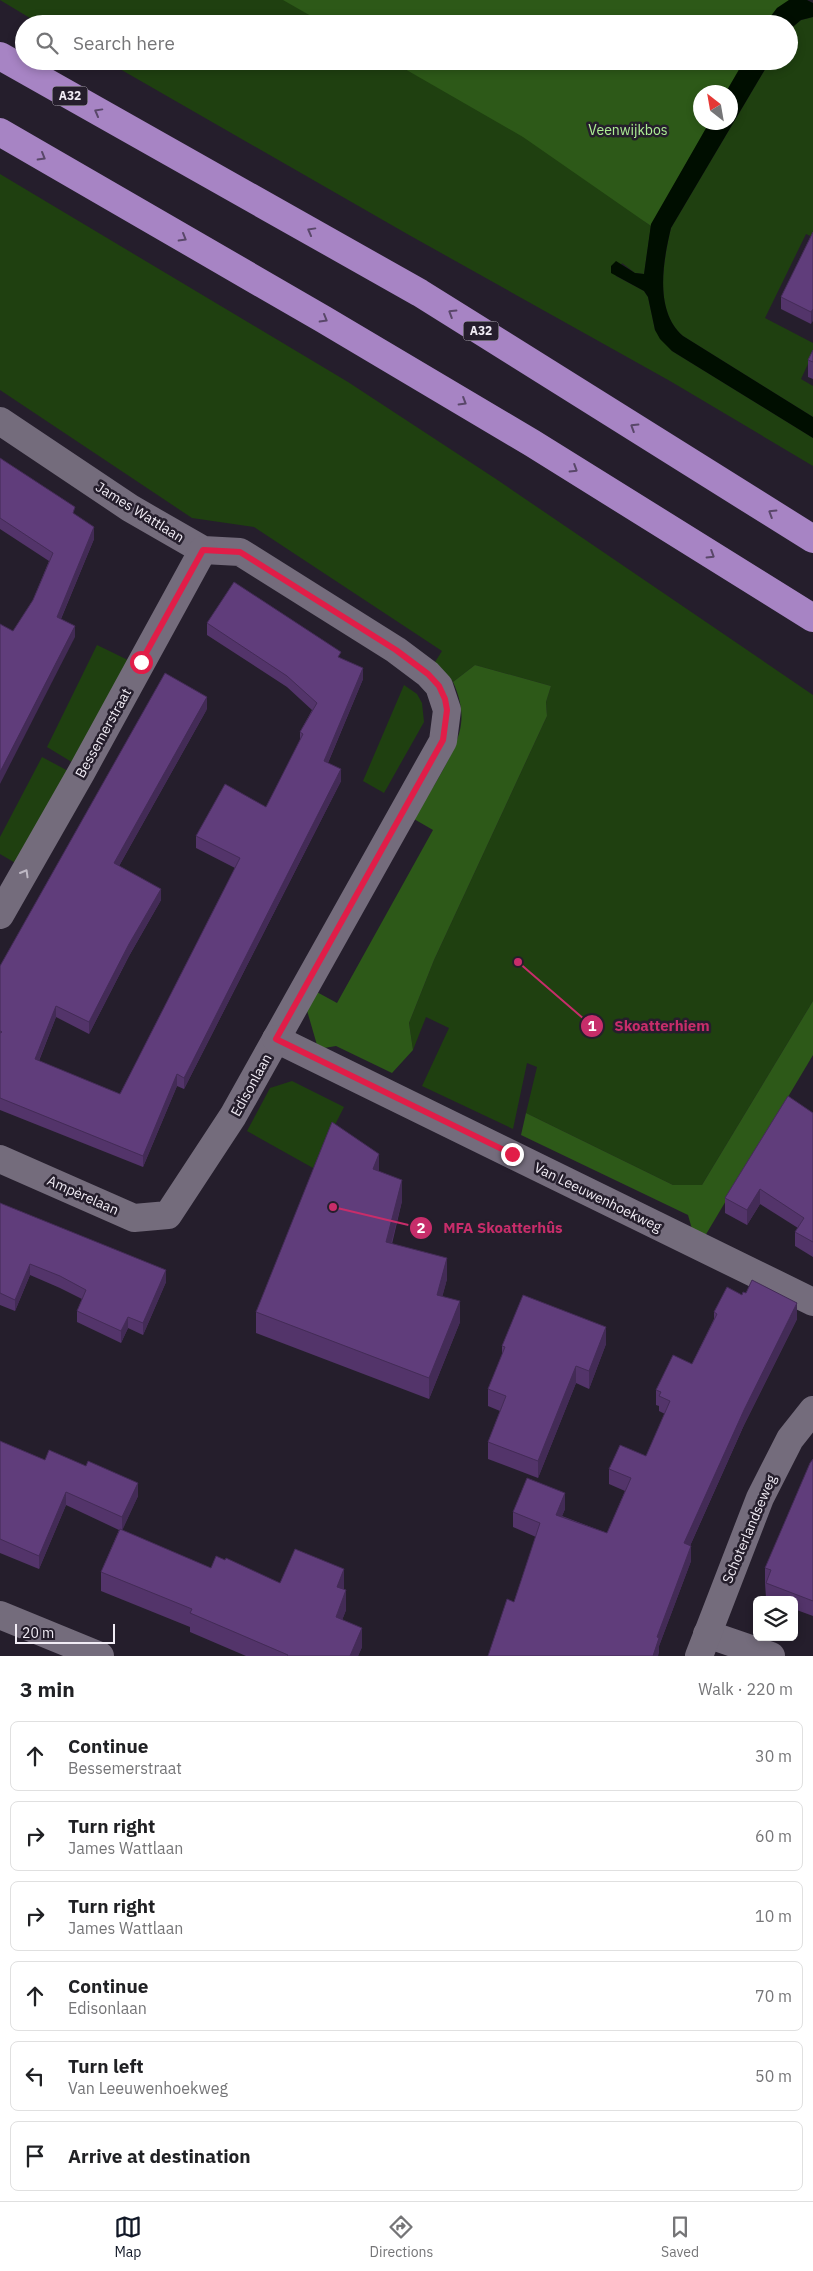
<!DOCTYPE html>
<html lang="en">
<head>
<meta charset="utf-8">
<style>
  :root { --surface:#fff; --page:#f2f2f2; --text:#202124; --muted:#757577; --line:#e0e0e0; --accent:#111827 }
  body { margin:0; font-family:"IBM Plex Sans",sans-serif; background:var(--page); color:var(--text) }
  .controls { position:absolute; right:15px; bottom:15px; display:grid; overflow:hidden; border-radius:8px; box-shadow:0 2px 8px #0003 }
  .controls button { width:45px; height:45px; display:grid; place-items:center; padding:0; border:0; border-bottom:1px solid var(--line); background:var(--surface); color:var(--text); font:25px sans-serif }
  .compass { position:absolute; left:693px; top:85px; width:45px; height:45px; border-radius:50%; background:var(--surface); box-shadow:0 2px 8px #0003; rotate:329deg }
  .scale { position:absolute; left:15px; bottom:12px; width:100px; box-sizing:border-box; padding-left:5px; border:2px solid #f1ecf5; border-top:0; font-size:14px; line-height:18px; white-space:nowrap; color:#f1ecf5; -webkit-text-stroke:4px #251e2c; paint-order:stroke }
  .stop { position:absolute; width:15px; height:15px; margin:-11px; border:4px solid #e11d48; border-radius:50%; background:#fff }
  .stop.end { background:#e11d48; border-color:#fff; box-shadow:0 1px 5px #0008 }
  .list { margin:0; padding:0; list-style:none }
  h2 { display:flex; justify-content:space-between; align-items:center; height:65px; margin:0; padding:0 20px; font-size:21px }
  h2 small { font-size:16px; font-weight:400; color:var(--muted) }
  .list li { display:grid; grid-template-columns:32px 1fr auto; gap:15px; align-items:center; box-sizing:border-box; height:70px; margin:0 10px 10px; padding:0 10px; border:1px solid var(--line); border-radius:8px }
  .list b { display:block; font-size:19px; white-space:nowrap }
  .list p { margin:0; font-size:16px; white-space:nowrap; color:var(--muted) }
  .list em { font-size:16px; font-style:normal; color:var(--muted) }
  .icon { flex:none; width:28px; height:28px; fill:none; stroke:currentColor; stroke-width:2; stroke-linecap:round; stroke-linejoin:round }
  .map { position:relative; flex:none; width:813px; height:1656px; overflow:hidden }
  .search { position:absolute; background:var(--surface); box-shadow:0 2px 8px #0003; left:15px; right:15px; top:15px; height:55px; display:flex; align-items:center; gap:12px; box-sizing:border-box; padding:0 18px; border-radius:28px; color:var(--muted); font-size:19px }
  .sheet { height:545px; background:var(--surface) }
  nav { display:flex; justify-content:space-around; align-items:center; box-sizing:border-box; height:70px; border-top:1px solid var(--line); background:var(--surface); font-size:14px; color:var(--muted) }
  nav a { display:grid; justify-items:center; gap:2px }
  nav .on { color:var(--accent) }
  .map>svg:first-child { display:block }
</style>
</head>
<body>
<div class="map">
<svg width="813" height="1656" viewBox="0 0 813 1656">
  <rect width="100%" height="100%" fill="#251e2c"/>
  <g fill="#1f4010">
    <polygon points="0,0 790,0 775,24 40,24"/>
    <path d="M 813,17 L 813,237 L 806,234 L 765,318 L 813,343 L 813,353 L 801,379 L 813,386 L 813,417 L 683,336 C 654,311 663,262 671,228 L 770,61 L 789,61 L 789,30 L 801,20 Z"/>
    <polygon points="106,61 752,61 730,92 700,92 700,122 714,123 644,221 651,226 644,274 635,273 622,263 616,276 644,291 648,297 655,330 672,351 813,438 813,466 670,381 409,235"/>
    <polygon points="0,174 348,382 496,479 813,695 813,1001 702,1185 673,1185 526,1113 537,1067 527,1063 513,1129 422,1086 449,1028 426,1017 413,1050 409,1023 434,960 547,716 546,702 551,686 475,665 453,682 435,662 442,651 254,527 192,518 0,390"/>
    <polygon points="97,645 132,662 75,764 47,747"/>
    <polygon points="404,685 417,694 422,703 424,722 384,793 363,781"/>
    <polygon points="42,757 70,772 17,864 0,854 0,837"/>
    <polygon points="292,1081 344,1107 313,1168 247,1131 270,1088"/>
  </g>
  <g fill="#2d5918">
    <polygon points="283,0 789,0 777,8 765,24 325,24"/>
    <polygon points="391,61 744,61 726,92 700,92 700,122 709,123 651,226 523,137"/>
    <path d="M 475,665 L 551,686 L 546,702 L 547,716 L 434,960 L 409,1023 L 413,1050 L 392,1073 L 336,1046 L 324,1048 L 317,1045 L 306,1007 L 315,991 L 337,1003 L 433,830 L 414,819 C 428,794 458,751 461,724 C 463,710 459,695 453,682 Z"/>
    <polygon points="813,1001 813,1055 705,1236 692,1229 688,1215 521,1135 526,1113 673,1185 702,1185"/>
  </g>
  <g fill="#000e00">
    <polygon points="789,0 807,0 813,3 813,17 801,20 789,30 789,24 765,24 777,8"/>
    <path d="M 744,61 L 770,61 L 671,228 C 663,261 654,311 683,336 L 813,417 L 813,438 L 672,351 L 660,339 L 655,330 L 648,297 L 644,291 L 611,273 L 611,266 L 616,261 L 635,273 L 644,274 L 651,224 L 709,123 L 730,122 L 730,92 L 726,92 Z"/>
  </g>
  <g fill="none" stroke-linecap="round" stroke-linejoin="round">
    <g stroke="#746c7c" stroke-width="28">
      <polyline points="0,421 130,508 203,550 240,552 396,650 428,674 439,686 447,710 443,741 233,1116 168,1215 134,1218 0,1159"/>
      <polyline points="0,915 81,773 203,550"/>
      <polyline points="276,1039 813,1302"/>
      <polyline points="0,1615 100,1656"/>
      <polyline points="707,1634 771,1656"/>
      <polyline points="699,1656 760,1498 790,1439 813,1410"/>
    </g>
    <g stroke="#a784c4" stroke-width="28">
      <polyline points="0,56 420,293 813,539"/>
      <polyline points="0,132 323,319 532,443 813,618"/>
    </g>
  </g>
  <g fill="#53346a">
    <polygon points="813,232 811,324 781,309 781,297"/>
    <polygon points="813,350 813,379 808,377 808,360"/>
    <polygon points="0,458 75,515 94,539 61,619 75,637 33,600 49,561 0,529"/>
    <polygon points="207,623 341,658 363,679 328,763 341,781 184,1089 177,1086 143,1167 0,1110 0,966 207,709 119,866 161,900 129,956 89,1034 56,1017 39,1061 120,1094 235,868 196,848 196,836 266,807 300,741 300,732 312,710 287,687 207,635"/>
    <polygon points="813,1113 813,1257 795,1246 795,1232 798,1228 760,1204 747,1225 725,1213 725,1198"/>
    <polygon points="379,1171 402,1201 392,1244 447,1279 442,1297 460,1322 429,1399 256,1333 256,1312"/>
    <polygon points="0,1203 166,1282 143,1335 128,1328 121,1343 77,1322 77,1311 82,1299 60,1288 30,1275 15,1311 0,1305"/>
    <polygon points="742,1295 797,1319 744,1425 690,1546 691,1561 659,1646 659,1653 514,1602 536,1537 513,1527 513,1512 565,1509 562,1516 607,1533 625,1491 609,1484 609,1469 646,1456 665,1414 659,1411 659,1406 656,1405 656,1390 692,1364 714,1319 714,1312"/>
    <polygon points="606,1344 589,1389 576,1383 538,1478 488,1459 488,1442 500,1411 488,1406 488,1389 502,1355 502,1346"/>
    <polygon points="0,1441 45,1460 138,1496 122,1530 211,1568 280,1583 344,1589 346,1610 342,1620 362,1647 358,1656 246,1656 190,1632 190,1627 101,1591 101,1572 119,1530 66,1505 39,1569 0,1553"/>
    <polygon points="813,1459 813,1616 794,1609 794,1600 770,1600 766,1598 765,1583 765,1568"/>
  </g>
  <g fill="#432b56">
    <polygon points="813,309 813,321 811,324 811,312"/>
    <polygon points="94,527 94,539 57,628 57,617"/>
    <polygon points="75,626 75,637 0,784 0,772"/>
    <polygon points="363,668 363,679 324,772 324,761"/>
    <polygon points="207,697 207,709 114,875 114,863"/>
    <polygon points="341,769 341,781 184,1089 184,1078"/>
    <polygon points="161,889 161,900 129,956 89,1034 89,1022 129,944"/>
    <polygon points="56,1006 56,1017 35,1070 35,1059"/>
    <polygon points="177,1074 177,1086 143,1167 143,1156"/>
    <polygon points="379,1154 379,1175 373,1169"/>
    <polygon points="402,1180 402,1201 386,1264 386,1242"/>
    <polygon points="760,1189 760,1204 747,1225 747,1210"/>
    <polygon points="447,1258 447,1279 437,1317 437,1295"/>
    <polygon points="30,1264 30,1275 15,1311 15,1300"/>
    <polygon points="166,1270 166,1282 143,1335 143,1323"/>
    <polygon points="460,1301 460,1322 429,1399 429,1378"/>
    <polygon points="797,1303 797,1319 744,1425 684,1559 684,1543 744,1410"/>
    <polygon points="128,1317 128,1328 121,1343 121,1331"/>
    <polygon points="606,1327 606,1344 589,1389 589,1371"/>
    <polygon points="576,1366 576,1383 538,1478 538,1461"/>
    <polygon points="138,1483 138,1496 122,1531 122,1517"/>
    <polygon points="66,1492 66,1505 39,1569 39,1556"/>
    <polygon points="565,1493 565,1509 556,1530 556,1515"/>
    <polygon points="691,1546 691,1561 659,1646 659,1653 658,1656 653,1656 657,1637"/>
    <polygon points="344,1569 344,1589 337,1606 337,1587"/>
    <polygon points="346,1590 346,1610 336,1636 336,1617"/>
    <polygon points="362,1628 362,1647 358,1656 350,1656"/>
  </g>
  <g fill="#603d7b" stroke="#432b56">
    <polygon points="813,232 813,309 811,312 781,297"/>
    <polygon points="813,350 813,362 808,360"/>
    <polygon points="0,458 75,507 73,513 94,527 57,617 75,626 0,772 0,624 13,631 33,600 53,553 0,518"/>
    <polygon points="234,582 341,652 338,657 363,668 324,761 341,769 184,1078 177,1074 143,1156 0,1098 0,1033 2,1032 0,1031 0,966 165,673 207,697 114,863 161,889 129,944 89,1022 56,1006 35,1059 120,1094 240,858 196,836 225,784 266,807 303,734 300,732 317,703 287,676 207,623"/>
    <polygon points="788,1096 813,1113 813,1242 795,1232 804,1218 760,1189 747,1210 725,1198"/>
    <polygon points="332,1122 379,1154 373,1169 402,1180 386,1242 447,1258 437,1295 460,1301 429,1378 256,1312"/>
    <polygon points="0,1203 166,1270 143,1323 128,1317 121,1331 77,1311 86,1290 60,1276 30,1264 15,1300 0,1293"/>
    <polygon points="752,1280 797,1303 744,1410 684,1543 691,1546 657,1637 659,1638 653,1656 488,1656 507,1599 514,1602 540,1523 513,1512 527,1478 565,1493 556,1515 607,1533 631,1478 609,1469 620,1445 646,1456 670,1401 659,1396 661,1392 656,1390 673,1355 692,1364 717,1314 714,1312 727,1287 742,1295 743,1292 746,1293"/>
    <polygon points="523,1295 606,1327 589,1371 576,1366 538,1461 488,1442 506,1396 488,1389 505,1347 502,1346"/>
    <polygon points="0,1441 45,1460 49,1450 86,1466 88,1461 138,1483 122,1517 66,1492 39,1556 0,1539"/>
    <polygon points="813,1459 813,1601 766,1583 771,1570 765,1568 810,1463"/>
    <polygon points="120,1529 211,1568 216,1556 225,1560 226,1558 280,1583 295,1549 344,1569 337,1587 346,1590 336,1617 362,1628 350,1656 287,1656 288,1655 190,1613 192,1609 101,1572"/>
  </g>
  <defs><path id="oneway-chevron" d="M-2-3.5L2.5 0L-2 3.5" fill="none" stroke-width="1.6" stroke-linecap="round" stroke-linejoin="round" transform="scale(1.25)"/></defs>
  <g stroke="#594769">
    <use href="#oneway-chevron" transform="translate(98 112) rotate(-151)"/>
    <use href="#oneway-chevron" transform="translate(42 157) rotate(30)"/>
    <use href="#oneway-chevron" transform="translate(311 231) rotate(-151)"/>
    <use href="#oneway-chevron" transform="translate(183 238) rotate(30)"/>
    <use href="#oneway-chevron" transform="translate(452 313) rotate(-148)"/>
    <use href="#oneway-chevron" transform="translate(324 319) rotate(30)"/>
    <use href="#oneway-chevron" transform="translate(463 402) rotate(31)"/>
    <use href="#oneway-chevron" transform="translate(634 427) rotate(-148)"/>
    <use href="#oneway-chevron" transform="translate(574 469) rotate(32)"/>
    <use href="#oneway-chevron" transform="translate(772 513) rotate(-148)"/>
    <use href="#oneway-chevron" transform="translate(711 555) rotate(32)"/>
  </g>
  <use stroke="#bfb9c5" href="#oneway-chevron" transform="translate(25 873) rotate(-60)"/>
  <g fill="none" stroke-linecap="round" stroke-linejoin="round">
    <polyline stroke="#e11d48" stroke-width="6" points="141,662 203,550 240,552 396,650 428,674 439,686 445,699 447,710 443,740 276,1039 512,1154"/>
  </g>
  <g text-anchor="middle" stroke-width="5" stroke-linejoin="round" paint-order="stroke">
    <g fill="#251e2c" stroke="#b4aeb9" stroke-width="1">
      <rect x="52.5" y="86.5" width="35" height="19" rx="4"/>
      <rect x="463.5" y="321.5" width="35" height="19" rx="4"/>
    </g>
    <g font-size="12" font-weight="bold" fill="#f1ecf5">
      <text x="70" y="100">A32</text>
      <text x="481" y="335">A32</text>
    </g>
    <g font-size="14" fill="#aeef95" stroke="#251e2c">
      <text x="628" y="135">Veenwijkbos</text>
    </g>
    <g font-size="14" fill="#f1ecf5" stroke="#251e2c">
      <text transform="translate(140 512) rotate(32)" y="5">James Wattlaan</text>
      <text transform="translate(103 733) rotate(-61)" y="5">Bessemerstraat</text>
      <text transform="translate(251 1085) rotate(-61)" y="5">Edisonlaan</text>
      <text transform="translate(83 1195) rotate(24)" y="5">Ampèrelaan</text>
      <text transform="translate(598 1197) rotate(26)" y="5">Van Leeuwenhoekweg</text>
      <text transform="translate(749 1529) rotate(-67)" y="5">Schoterlandseweg</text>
    </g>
  </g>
  <path fill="none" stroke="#c72d6a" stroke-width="2" d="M518 962L592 1026M333 1207L421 1228"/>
  <g fill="#c72d6a" stroke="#251e2c" stroke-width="2">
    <circle cx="518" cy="962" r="5"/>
    <circle cx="333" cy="1207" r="5"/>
    <circle cx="592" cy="1026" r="12"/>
    <circle cx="421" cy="1228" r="12"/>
  </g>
  <g font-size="15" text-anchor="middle" font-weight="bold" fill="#fff">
    <text x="592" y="1031">1</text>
    <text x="421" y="1233">2</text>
  </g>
  <g font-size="15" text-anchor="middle" font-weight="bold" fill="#c72d6a" stroke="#251e2c" stroke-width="5" stroke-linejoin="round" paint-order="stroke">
    <text x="662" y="1031">Skoatterhiem</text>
    <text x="503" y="1233">MFA Skoatterhûs</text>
  </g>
</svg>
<div class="controls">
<button><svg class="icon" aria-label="layers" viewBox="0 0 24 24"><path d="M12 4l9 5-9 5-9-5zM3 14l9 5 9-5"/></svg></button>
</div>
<svg class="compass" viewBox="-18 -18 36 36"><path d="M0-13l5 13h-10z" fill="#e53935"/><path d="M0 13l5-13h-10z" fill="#757577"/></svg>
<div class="scale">20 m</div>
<div class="stop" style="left:141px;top:662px"></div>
<div class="stop end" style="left:512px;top:1154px"></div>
<div class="search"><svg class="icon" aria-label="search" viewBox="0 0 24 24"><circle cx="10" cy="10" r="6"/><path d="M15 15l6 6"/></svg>Search here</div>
</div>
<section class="sheet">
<h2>3 min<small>Walk · 220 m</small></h2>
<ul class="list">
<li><svg class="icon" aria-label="ahead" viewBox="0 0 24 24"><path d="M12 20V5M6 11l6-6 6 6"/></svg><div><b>Continue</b><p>Bessemerstraat</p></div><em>30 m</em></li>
<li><svg class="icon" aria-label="right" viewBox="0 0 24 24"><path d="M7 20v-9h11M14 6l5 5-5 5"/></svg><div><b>Turn right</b><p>James Wattlaan</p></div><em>60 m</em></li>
<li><svg class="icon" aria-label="right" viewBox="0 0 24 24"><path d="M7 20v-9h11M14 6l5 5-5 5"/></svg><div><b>Turn right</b><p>James Wattlaan</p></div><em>10 m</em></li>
<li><svg class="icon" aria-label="ahead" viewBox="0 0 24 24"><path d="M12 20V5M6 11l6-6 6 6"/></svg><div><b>Continue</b><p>Edisonlaan</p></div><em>70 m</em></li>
<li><svg class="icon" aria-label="left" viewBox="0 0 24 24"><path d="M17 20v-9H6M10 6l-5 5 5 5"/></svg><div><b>Turn left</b><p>Van Leeuwenhoekweg</p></div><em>50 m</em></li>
<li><svg class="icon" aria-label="arrive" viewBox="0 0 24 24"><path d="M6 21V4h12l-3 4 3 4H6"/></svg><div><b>Arrive at destination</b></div></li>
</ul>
</section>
<nav>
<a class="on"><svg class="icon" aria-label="map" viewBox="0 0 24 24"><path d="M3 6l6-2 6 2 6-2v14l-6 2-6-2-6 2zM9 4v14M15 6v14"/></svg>Map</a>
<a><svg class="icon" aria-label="directions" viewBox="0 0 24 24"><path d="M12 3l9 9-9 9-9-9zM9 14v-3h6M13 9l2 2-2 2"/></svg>Directions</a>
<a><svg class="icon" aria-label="saved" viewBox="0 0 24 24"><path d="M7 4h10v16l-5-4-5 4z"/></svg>Saved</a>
</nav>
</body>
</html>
